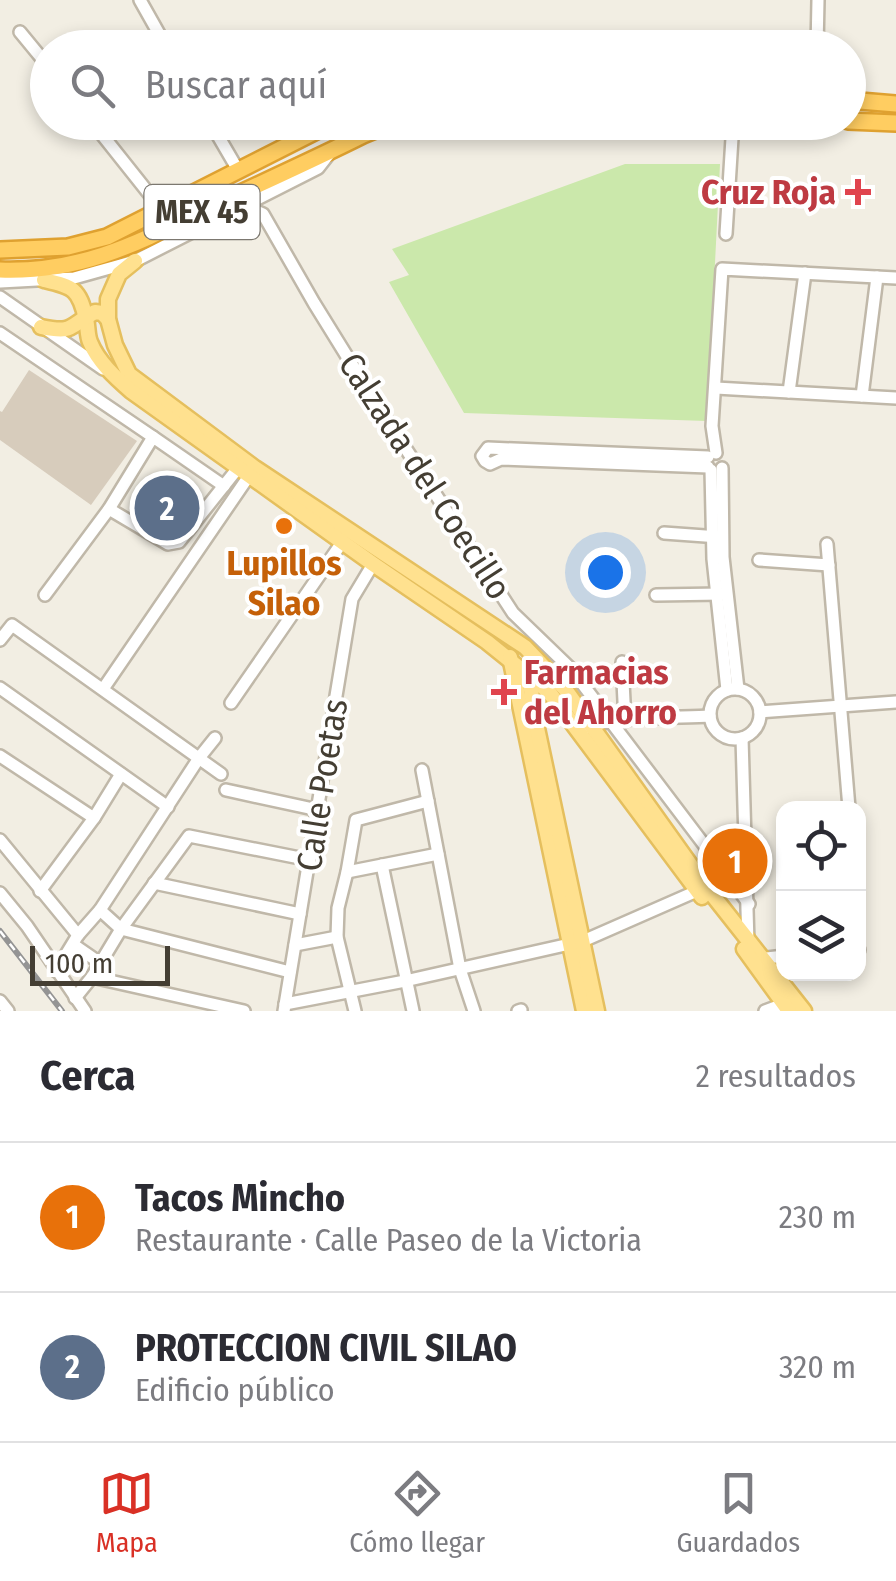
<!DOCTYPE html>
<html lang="es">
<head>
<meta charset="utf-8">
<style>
  :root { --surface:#fff; --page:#f2f2f3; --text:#2b2b33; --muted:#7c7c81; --line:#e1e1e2; --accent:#d93025 }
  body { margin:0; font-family:"Fira Sans Condensed",sans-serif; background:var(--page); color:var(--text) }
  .controls { position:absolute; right:30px; bottom:30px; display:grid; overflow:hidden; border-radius:20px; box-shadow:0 5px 15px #0003 }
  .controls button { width:90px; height:90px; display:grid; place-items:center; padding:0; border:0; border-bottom:2px solid var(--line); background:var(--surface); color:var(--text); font:50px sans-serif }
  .scale { position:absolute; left:30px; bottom:25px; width:140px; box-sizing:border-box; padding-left:10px; border:5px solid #443e33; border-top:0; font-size:28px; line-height:35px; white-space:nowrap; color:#443e33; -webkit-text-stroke:8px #fff; paint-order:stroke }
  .you { position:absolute; left:605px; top:572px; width:35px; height:35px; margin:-25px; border:8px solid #fff; border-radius:50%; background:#1a73e8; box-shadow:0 0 0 15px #1a73e833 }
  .badge { display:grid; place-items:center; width:65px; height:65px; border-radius:50%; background:var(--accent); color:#fff; font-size:32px; font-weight:700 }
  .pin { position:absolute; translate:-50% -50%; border:5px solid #fff; box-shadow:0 2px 10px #0006 }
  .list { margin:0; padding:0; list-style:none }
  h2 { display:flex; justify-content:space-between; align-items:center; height:130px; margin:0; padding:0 40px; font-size:42px }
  h2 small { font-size:32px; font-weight:400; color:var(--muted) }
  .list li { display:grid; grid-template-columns:65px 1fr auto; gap:30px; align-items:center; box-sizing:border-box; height:150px; padding:0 40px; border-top:2px solid var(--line) }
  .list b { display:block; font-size:38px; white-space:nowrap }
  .list p { margin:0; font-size:32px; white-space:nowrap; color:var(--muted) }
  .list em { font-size:32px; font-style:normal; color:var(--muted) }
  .icon { flex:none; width:55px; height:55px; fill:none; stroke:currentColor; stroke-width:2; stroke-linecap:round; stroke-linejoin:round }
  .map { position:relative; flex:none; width:896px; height:1011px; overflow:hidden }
  .search { position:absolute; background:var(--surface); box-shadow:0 5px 15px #0003; left:30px; right:30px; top:30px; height:110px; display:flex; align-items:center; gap:25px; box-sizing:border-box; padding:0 35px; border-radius:55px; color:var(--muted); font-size:38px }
  .sheet { height:430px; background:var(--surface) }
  nav { display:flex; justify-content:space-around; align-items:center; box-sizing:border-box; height:140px; border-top:2px solid var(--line); background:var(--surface); font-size:28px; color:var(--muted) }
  nav a { display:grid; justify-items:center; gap:5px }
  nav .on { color:var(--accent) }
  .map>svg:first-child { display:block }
</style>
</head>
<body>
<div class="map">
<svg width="896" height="1011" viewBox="0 0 896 1011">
  <rect width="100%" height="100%" fill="#f2eee3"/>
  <polygon fill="#cbe8ab" points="625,164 720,164 707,421 464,413 389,282 409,275 392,249"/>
  <g fill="#d7ccbc">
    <polygon points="29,370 137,441 91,505 0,440 0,411 2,412"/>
    <polygon points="157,476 197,500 173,528 146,515 140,501"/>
  </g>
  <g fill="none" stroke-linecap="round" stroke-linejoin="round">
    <g stroke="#c0b8a9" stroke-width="16">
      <g id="minor">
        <polyline points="140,0 167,48"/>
        <polyline points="20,32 48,66"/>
        <polyline points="817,48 818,0"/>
        <polyline points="92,122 162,210"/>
        <polyline points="210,122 238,170"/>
        <polyline points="245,206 263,214 314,303 374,400 513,613 571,669 749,904"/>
        <polyline points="726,234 733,122"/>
        <polyline points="0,282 74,278 135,261 318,168 329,154"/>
        <polyline points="0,297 103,369"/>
        <polyline points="0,333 153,437"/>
        <polyline points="716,388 896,398"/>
        <polyline points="789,392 805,273"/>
        <polyline points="862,396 877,277"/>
        <polyline points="716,453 712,426 722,269 896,278"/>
        <polyline points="708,457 488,448 482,456 485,461 490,464 501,459 708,467"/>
        <polyline points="722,468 723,557 738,689"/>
        <polyline points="711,470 713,559 727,690"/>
        <polyline points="109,509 168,544 179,542 238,468"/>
        <polyline points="664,533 719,537"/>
        <polyline points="827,544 849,808"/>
        <polyline points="759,560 829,565"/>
        <polyline points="45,595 109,509 153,437 224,486"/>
        <polyline points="656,595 722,594"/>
        <polyline points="0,640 12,625 221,774"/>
        <polyline points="622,662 625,721"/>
        <polyline points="0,688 168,807"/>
        <polyline points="103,689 253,470"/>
        <circle cx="735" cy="714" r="25"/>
        <polyline points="231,703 343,541"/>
        <polyline points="760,712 896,702"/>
        <path d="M 586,728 C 609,716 680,718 710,716"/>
        <polyline points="742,738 748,943"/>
        <polyline points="0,756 94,818"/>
        <polyline points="422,770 460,969 474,1011"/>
        <polyline points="226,790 318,810"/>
        <polyline points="0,840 78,935"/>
        <polyline points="382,865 413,1011"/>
        <polyline points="347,872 438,854"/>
        <polyline points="154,883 300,914"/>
        <polyline points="40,891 94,818 121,774"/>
        <polyline points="0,893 27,926 85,1011"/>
        <polyline points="100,910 121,929 290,972"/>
        <polyline points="74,945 100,963"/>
        <polyline points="295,945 337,937"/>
        <polyline points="858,950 859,950"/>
        <polyline points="758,959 784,956"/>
        <polyline points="56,971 78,935 100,910 199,758 215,738"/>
        <polyline points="92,977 244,1011"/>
        <polyline points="75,998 92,977 121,929 189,836 310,860"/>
        <polyline points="0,1001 8,1011"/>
        <polyline points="285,1004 405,981 583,941 697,891"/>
        <polyline points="284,1011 352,599 373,564"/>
        <polyline points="355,1011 337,937 338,908 347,872 356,820 428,801"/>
        <polyline points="518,1011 521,1010"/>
        <polyline points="765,1011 792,1001"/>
      </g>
    </g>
    <g stroke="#e5bf5e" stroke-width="19">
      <g id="major">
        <polyline points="135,261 119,274 108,299 108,319 115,345 129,374 255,468 525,647 565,689 707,888 804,1011"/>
        <path d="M 44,280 C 73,287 79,288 86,319 C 88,327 87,335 90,342 C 98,362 116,378 131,391 L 373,564 L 487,642 L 549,692 L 702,897"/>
        <path d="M 41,327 C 75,334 68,326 95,312 L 102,313 L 108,319"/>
        <polyline points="510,657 584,1011"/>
        <polyline points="529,674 534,714 597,1011"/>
        <polyline points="744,949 789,1011"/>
      </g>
    </g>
    <g stroke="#dfa130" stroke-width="20">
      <g id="highway">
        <polyline points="848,100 896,104"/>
        <polyline points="848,121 896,123"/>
        <polyline points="0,250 68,247 107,237 334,122"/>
        <path d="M 0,270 C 86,273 143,240 217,204 C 266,181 315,159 363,135 L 395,122"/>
      </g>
    </g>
    <use href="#minor" stroke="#fff" stroke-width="11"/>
    <use href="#major" stroke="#ffe18f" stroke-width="14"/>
    <use href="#highway" stroke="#ffcd61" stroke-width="15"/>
    <g stroke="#949494" stroke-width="6">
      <polyline id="rail" points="0,931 62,1011"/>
    </g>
    <use href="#rail" stroke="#fff" stroke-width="2.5" stroke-dasharray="8" stroke-linecap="butt"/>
  </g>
  <g fill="#e0444e" stroke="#fff" stroke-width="4">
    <path d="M853 177h10v10h10v10h-10v10h-10v-10h-10v-10h10z"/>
    <path d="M499 677h10v10h10v10h-10v10h-10v-10h-10v-10h10z"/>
  </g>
  <circle fill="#e8710a" stroke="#fff" stroke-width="4" cx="284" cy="526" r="10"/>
  <g text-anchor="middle" stroke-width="8" stroke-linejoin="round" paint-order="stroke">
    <rect fill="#fff" stroke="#7c7870" stroke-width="2.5" x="144.5" y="185" width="115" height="54" rx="8"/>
    <g font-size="32" font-weight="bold" fill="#443e33">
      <text x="202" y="223">MEX 45</text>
    </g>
    <g font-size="35" font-weight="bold" fill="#be3a42" stroke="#fff" text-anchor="end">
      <text x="836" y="204">Cruz Roja</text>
      <text x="524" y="684" text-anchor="start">Farmacias<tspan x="524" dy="40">del Ahorro</tspan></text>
    </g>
    <g font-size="35" fill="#443e33" stroke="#fff">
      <text transform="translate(425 476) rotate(57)" y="12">Calzada del Coecillo</text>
      <text transform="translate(322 785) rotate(-81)" y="12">Calle Poetas</text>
    </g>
    <g font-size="35" font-weight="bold" fill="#c56008" stroke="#fff">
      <text x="284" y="575">Lupillos<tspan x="284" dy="40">Silao</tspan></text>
    </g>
  </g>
</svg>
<div class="controls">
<button><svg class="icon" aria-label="locate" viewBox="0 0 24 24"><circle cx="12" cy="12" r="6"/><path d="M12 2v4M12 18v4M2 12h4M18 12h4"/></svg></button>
<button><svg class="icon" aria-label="layers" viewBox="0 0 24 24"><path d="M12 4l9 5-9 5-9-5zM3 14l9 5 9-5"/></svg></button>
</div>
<div class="scale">100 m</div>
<div class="you"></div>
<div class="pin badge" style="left:735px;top:861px;background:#e8710a">1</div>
<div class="pin badge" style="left:167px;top:508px;background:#5c6f8a">2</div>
<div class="search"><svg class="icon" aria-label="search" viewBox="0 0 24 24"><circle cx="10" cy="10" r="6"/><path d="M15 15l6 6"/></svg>Buscar aquí</div>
</div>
<section class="sheet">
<h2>Cerca<small>2 resultados</small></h2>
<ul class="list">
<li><span class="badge" style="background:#e8710a">1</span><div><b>Tacos Mincho</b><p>Restaurante · Calle Paseo de la Victoria</p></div><em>230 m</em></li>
<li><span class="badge" style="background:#5c6f8a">2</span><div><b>PROTECCION CIVIL SILAO</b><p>Edificio público</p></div><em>320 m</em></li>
</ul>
</section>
<nav>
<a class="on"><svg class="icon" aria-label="map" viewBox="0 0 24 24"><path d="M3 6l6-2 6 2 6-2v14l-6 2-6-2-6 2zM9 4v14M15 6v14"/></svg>Mapa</a>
<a><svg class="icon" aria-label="directions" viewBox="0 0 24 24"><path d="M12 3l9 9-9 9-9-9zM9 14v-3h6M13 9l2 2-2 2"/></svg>Cómo llegar</a>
<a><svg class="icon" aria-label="saved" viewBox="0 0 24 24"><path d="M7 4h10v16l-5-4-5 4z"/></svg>Guardados</a>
</nav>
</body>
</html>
